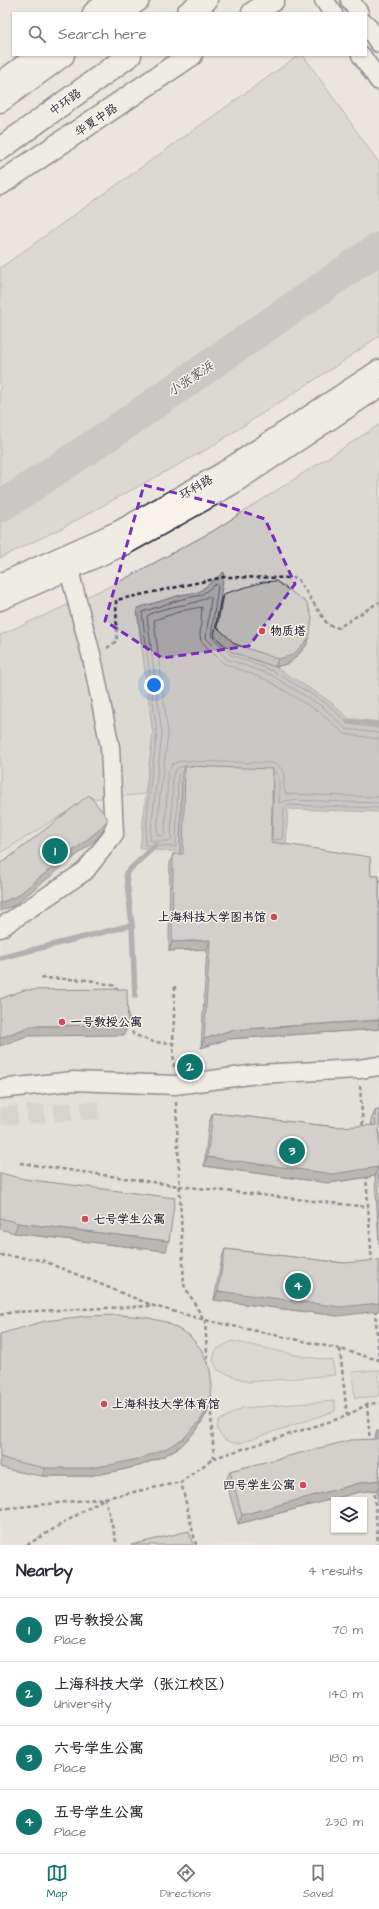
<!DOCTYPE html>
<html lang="en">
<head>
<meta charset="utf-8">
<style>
  :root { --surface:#fff; --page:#f7f7f7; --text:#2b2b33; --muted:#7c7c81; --line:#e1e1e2; --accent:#0f766e }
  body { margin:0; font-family:"Architects Daughter","LXGW WenKai TC",sans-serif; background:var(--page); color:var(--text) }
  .controls { position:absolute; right:12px; bottom:12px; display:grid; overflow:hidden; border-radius:0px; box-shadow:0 1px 3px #0004 }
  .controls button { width:36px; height:36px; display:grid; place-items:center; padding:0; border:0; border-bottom:1px solid var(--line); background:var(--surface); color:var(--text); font:20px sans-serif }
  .you { position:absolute; left:154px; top:685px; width:14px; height:14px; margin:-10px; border:3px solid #fff; border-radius:50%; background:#1a73e8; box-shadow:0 0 0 6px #1a73e833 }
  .badge { display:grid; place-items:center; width:26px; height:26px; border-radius:50%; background:var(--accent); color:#fff; font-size:13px; font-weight:700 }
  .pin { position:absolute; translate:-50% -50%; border:2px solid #fff; box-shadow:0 1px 4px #0006 }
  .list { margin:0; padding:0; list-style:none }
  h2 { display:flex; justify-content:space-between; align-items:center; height:52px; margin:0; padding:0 16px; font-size:17px }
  h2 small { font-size:13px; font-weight:400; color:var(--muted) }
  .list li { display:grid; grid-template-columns:26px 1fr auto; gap:12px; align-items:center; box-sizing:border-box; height:64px; padding:0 16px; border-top:1px solid var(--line) }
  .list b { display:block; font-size:15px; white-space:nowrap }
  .list p { margin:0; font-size:13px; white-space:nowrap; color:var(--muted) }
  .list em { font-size:13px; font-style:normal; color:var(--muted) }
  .icon { flex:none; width:22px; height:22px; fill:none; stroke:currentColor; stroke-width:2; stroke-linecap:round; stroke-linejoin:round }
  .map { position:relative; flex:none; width:379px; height:1545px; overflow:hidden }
  .search { position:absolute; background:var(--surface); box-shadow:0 1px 3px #0004; left:12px; right:12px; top:12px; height:44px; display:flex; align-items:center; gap:10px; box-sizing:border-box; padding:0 14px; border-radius:0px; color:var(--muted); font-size:15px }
  .sheet { height:308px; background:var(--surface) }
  nav { display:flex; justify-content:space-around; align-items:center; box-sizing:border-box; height:56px; border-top:1px solid var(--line); background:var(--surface); font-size:11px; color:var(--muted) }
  nav a { display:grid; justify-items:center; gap:2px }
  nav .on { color:var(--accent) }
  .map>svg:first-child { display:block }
</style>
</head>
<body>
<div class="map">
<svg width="379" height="1545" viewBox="0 0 379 1545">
  <rect width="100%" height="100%" fill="#eae6de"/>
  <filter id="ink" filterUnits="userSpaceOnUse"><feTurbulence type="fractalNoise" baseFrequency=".025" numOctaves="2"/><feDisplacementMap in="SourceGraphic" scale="8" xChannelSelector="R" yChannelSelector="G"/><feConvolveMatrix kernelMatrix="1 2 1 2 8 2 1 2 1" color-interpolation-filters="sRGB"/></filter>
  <g filter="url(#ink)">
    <path fill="#dbd8d2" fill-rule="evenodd" d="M 379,424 L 379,1545 L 0,1545 L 0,635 L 117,583 L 170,556 L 241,514 ZM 334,1500 L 364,1500 L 364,1530 L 334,1530 Z"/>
    <g fill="#cdc9c6" stroke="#787680">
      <polygon points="299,55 303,55 379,163 379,336 339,364 209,448 60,529 0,558 0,268"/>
      <polygon points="379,425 379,724 351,721 328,700 275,667 232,652 214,636 224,572 199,592 181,595 137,609 153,734 145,794 88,799 0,853 0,635 117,583 213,531"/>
      <polygon points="232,1341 305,1357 332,1360 335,1375 248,1382 218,1370 213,1360 216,1350"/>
      <polygon points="379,1370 379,1396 355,1398 352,1372"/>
      <path d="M 335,1401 L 335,1411 L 240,1443 C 228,1443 222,1440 217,1428 L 219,1421 L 242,1408 Z"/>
    </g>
    <polygon fill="#a6a3a6" stroke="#716f7b" points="224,572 215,636 232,652 275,667 328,700 351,721 379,724 379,812 288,809 286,845 268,844 182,776 180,852 140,849 153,734 137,608 181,595 199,592"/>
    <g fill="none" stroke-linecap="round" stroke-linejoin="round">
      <g stroke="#575666" stroke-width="1">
        <path d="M 379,739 L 345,734 L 319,712 L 269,681 L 223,663 L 201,641 L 200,635 L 202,607 L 185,610 L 154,620 L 168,734 L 160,795 L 157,835 L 163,836 L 165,834 L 168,772 L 173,764 L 180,761 L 272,763 C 291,769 280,782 286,794 L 379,797"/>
        <path d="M 184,766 L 177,768 L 173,775 L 171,841 L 151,841 L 150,839 L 162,734 L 147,616 C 165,604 191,608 209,596 L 211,598 L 206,638 L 227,659 L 271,675 L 323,707 L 346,729 L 379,733"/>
        <polyline points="182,771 178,776 176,847 145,845 149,794 157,734 142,612 182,599 201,595 216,584 218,586 211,636 231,655 273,671 326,703 349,724 379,728"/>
        <polyline points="274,771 279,777 279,803 289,800 379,803"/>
        <polyline points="274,779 272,838 273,840 282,839 284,809 287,805 379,808"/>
      </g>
      <g stroke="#716f7b" stroke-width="5.5">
        <polyline points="348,722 351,721 379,724"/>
        <polyline points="132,925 135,996"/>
        <polyline points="0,958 132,925 126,873 156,845"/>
      </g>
      <polyline stroke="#a6a3a6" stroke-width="32" points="0,507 115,431 379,248"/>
      <polyline stroke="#c2bfbd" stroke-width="18" stroke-dasharray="18 9" stroke-linecap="butt" points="0,1116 103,1110"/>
      <g stroke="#22223b" stroke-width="21">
        <g id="minor">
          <polyline points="324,0 333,13"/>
          <polyline points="350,0 359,13"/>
          <polyline points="366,24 379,43"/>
          <polyline points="361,55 379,81"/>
          <polyline points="0,583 119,530 222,472 379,369"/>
          <polyline points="0,601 126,545 231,486 379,388"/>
          <polyline points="0,928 85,871 114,834 110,747 92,658 69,570"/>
          <polyline points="0,1089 73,1081 175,1085 257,1074 359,1069 379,1066"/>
        </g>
      </g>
      <g stroke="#22223b" stroke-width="25">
        <g id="major">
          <polyline points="94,13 111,0"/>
          <polyline points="253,13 273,0"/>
          <polyline points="0,84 39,55"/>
          <polyline points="0,184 191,55"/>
        </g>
      </g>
      <g stroke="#22223b" stroke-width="25">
        <g id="highway">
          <polyline points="120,13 138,0"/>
          <polyline points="188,13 206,0"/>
          <polyline points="0,101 63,55"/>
          <polyline points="0,149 130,55"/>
        </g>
      </g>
      <g stroke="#22223b" stroke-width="2.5" stroke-dasharray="4 3" stroke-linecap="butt">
        <polyline points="107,648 117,641 116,600 224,577 297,578 328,625 338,628 379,602"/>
        <polyline points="41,978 89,980 116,986 118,991"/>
        <polyline points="127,1011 133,1034 153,1042 173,1043"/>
        <polyline points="174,1067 173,1043 175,986"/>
        <polyline points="360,1086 363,1128"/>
        <polyline points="176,1102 184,1285 204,1320"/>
        <polyline points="20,1163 180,1186 368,1207"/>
        <polyline points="366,1175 372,1264"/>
        <polyline points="0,1255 41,1260 154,1306 205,1320 340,1349 379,1360"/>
        <polyline points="375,1309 379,1360"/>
        <polyline points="0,1315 13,1312 151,1306"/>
        <polyline points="340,1349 347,1416"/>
        <polyline points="367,1404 370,1442"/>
        <polyline points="374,1487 378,1545"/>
        <polyline points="0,1509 105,1498 117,1545"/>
        <polyline points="27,1545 105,1498 181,1482"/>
        <polyline points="196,1545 181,1482 214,1458 347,1416 367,1404 379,1403"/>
      </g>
      <use href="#minor" stroke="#f7f3e8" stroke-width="18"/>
      <use href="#major" stroke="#f7f3e8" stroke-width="22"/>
      <use href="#highway" stroke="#f7f3e8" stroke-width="22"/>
      <g stroke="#22223b" stroke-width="2.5" stroke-dasharray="4 3" stroke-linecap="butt">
        <polyline points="205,1320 208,1368"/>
        <polyline points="210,1399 214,1458"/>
      </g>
    </g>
    <g fill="#9e9d9c" stroke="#22223b">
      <polygon points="223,594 309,638 306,646 290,663 275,667 232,652 214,636 220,602"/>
      <polygon points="185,766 271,842 371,876 379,876 379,1029 228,1039 201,1048 207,949 169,951 170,863 173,854 180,854 182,775"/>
      <polygon points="379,1110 379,1244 375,1176 329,1183 204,1166 209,1122 213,1113 337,1127 372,1126 371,1120 375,1111"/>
      <polygon points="0,1173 166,1251 14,1233 0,1229"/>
      <polygon points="225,1249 344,1263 338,1316 214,1300 222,1258"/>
      <polygon points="0,1334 210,1405 207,1413 196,1431 181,1446 164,1456 139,1466 112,1472 87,1476 42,1476 10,1470 0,1467"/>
      <polygon points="377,1431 379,1431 379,1514 377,1490 359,1492 238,1524 226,1481 230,1471 374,1439"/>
    </g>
    <g fill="#817f7f" stroke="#22223b">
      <polygon points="309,638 306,646 290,663 275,667 278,659"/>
      <polygon points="107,821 103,831 96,840 13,906 0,911 0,903"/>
      <polygon points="210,940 207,949 169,951 172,942"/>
      <polygon points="379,1020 379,1029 228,1039 201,1048 204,1039 231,1030"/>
      <polygon points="128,1025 124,1035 27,1036 0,1046 0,1038 31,1026"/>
      <polygon points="207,1157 378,1167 375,1176 329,1183 204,1166"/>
      <polygon points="18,1223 169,1241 166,1251 14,1233"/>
      <polygon points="218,1291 379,1303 379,1311 338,1316 214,1300"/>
      <polygon points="210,1405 207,1413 196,1431 181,1446 164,1456 139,1466 112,1472 87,1476 42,1476 45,1468"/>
      <polygon points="379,1480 379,1484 377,1490 359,1492 238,1524 242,1515 363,1482"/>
    </g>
    <g fill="#b8b6b5" stroke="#22223b">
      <polygon points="276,581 307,603 312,617 309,638 293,655 278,659 235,644 217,627 223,594 263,582"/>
      <polygon points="185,766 273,769 271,842 370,857 371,876 379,876 379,1020 231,1030 204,1039 210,940 172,942 173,854 183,854"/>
      <polygon points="89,795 107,817 107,821 99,830 17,896 0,903 0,863 6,860"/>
      <polygon points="127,989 128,1025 31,1026 0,1038 0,999 24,990"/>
      <polygon points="379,1110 379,1179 378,1167 333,1174 207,1157 213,1113 337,1127 376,1125 375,1111"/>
      <polygon points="0,1173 24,1179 175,1198 169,1241 18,1223 0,1218"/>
      <polygon points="225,1249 344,1263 379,1260 379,1303 341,1307 218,1291"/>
      <polygon points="121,1315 144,1317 166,1322 189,1335 201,1349 210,1370 212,1387 210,1405 199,1422 184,1438 167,1448 142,1458 115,1464 90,1468 45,1468 13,1461 0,1457 0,1334 45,1321 85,1316"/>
      <polygon points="377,1431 379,1431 379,1480 363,1482 242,1515 230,1471 351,1440 377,1439"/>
      <polygon points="189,1531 193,1545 131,1545"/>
    </g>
  </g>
  <path d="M0 0H379V1545H0ZM 144,485 L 223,505 L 265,519 L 295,584 L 249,646 L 162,658 L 105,621 Z" fill="#eae6de" fill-opacity=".55" fill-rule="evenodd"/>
  <path fill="none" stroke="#7b2cbf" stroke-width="3" stroke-dasharray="8 5" stroke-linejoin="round" d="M 144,485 L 223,505 L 265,519 L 295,584 L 249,646 L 162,658 L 105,621 Z"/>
  <g fill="#d1495b" stroke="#f7f3e8" stroke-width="1.5">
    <circle cx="262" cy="631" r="4"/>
    <circle cx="274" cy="917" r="4"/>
    <circle cx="62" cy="1022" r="4"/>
    <circle cx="85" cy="1219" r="4"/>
    <circle cx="104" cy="1404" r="4"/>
    <circle cx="303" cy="1485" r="4"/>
  </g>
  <g text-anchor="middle" stroke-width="3" stroke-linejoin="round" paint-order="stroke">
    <g font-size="12" fill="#22223b" stroke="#f7f3e8">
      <text transform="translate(65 102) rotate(-36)" y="4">中环路</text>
      <text transform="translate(96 120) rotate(-34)" y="4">华夏中路</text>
      <text transform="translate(196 487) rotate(-29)" y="4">环科路</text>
    </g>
    <g font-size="12" font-weight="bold" fill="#22223b" stroke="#f7f3e8" text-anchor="start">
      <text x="270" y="635">物质塔</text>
      <text x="266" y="921" text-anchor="end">上海科技大学图书馆</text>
      <text x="70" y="1026">一号教授公寓</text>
      <text x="93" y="1223">七号学生公寓</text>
      <text x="112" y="1408">上海科技大学体育馆</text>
      <text x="295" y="1489" text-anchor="end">四号学生公寓</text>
    </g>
    <g font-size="13" font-style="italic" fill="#504f60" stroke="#f7f3e8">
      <text transform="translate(190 378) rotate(-34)" y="5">小张家浜</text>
    </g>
  </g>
</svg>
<div class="controls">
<button><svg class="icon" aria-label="layers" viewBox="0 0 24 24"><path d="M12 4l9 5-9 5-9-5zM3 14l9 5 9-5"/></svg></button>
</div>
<div class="you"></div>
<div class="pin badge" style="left:55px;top:851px">1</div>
<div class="pin badge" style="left:190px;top:1067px">2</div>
<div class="pin badge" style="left:292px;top:1151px">3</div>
<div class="pin badge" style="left:298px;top:1286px">4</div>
<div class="search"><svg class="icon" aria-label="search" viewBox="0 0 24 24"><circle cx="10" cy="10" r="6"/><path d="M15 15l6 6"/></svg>Search here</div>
</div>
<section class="sheet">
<h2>Nearby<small>4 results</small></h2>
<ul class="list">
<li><span class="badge">1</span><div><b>四号教授公寓</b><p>Place</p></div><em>70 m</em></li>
<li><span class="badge">2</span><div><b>上海科技大学（张江校区）</b><p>University</p></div><em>140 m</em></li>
<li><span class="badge">3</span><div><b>六号学生公寓</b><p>Place</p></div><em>180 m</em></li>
<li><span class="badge">4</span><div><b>五号学生公寓</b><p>Place</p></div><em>230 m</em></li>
</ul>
</section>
<nav>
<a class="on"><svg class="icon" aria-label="map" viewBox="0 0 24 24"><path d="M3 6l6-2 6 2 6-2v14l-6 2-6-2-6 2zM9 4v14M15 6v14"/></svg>Map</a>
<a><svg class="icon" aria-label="directions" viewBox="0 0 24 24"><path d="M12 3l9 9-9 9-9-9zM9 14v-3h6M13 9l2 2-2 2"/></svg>Directions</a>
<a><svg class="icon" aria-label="saved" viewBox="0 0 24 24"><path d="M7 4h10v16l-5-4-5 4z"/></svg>Saved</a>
</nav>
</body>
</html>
